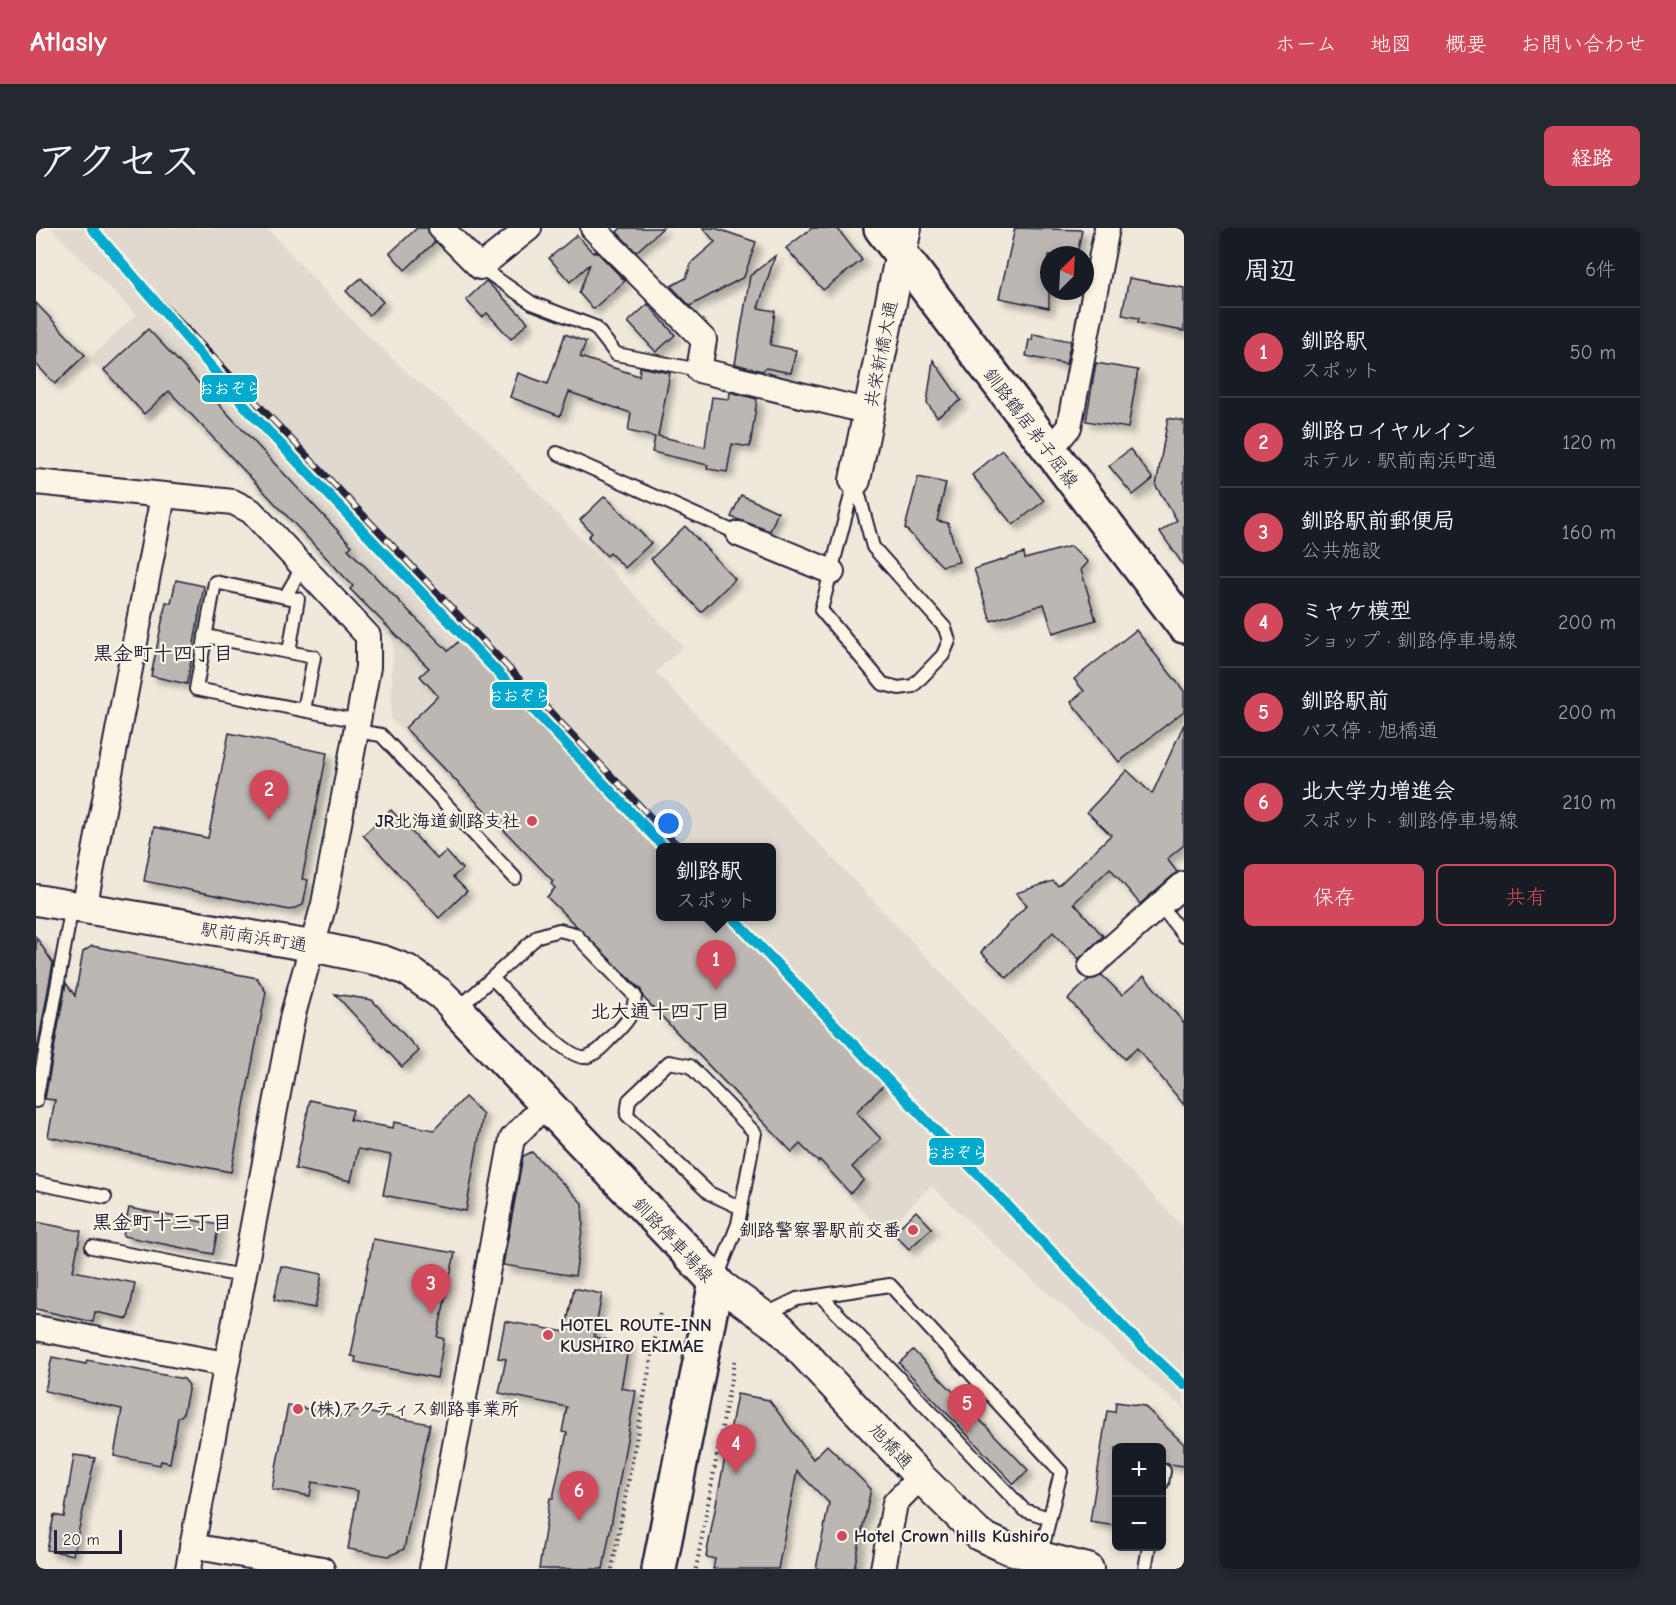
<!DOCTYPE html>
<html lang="ja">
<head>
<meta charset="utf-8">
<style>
  :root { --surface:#171b24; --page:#242831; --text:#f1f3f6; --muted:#9ea1a6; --line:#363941; --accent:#d1495b }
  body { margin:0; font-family:"Comic Neue","Klee One",sans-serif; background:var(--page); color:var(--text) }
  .controls { position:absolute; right:18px; bottom:18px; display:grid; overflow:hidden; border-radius:9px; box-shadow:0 3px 9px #0003 }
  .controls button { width:54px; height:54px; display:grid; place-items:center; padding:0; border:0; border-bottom:2px solid var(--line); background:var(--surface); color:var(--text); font:30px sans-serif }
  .compass { position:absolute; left:1004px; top:18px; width:54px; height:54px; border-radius:50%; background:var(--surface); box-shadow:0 3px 9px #0003; rotate:24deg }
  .scale { position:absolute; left:18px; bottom:15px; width:68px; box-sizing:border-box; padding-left:6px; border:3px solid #22223b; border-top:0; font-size:16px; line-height:21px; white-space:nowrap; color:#22223b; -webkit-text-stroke:4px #fcf5e5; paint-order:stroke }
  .you { position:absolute; left:633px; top:596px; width:21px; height:21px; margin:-15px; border:4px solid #fff; border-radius:50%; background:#1a73e8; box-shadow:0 0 0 9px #1a73e833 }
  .badge { display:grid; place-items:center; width:39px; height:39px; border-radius:50%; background:var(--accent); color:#fff; font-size:20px; font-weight:700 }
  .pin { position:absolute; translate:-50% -50px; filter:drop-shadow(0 2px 3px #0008) }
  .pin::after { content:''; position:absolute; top:32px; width:21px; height:18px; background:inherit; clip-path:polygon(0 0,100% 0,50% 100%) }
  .popup { position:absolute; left:620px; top:615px; width:120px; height:78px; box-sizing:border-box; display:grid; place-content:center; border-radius:9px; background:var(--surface); filter:drop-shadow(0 2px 4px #0005); font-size:20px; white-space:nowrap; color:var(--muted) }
  .popup b { font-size:22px; color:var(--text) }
  .popup::after { content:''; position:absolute; left:50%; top:100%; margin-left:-12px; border:12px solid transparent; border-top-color:var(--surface) }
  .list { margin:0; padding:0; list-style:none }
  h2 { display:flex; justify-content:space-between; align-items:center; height:78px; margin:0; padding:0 24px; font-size:26px }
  h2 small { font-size:20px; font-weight:400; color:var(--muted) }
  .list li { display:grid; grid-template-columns:39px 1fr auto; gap:18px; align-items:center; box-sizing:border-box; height:90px; padding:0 24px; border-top:2px solid var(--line) }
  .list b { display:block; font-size:22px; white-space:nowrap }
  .list p { margin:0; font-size:20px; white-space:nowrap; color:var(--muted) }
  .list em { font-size:20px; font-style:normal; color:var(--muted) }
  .actions { display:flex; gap:12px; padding:18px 24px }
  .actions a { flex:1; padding:14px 0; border:2px solid var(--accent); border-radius:9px; text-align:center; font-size:21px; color:var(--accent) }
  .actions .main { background:var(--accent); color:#fff }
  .map { position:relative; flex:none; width:1148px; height:1341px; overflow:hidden; border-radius:9px }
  header { display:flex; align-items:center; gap:36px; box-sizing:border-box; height:84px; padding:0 30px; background:var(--accent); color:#fff }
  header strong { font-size:28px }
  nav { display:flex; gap:33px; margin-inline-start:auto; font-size:21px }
  .intro { display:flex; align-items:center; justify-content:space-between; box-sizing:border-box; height:144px; padding:0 36px }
  h1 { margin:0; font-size:42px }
  .button { padding:15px 27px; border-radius:9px; background:var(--accent); color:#fff; font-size:21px; font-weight:700 }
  main { display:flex; gap:36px; padding:0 36px }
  aside { flex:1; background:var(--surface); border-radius:9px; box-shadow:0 3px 9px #0003 }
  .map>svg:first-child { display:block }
</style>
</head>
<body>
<header>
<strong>Atlasly</strong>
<nav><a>ホーム</a><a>地図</a><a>概要</a><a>お問い合わせ</a></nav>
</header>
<div class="intro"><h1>アクセス</h1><a class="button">経路</a></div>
<main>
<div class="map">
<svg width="1148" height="1341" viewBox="0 0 1148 1341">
  <defs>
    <filter id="shadow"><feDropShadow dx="5.5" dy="5.5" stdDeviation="3" flood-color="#0004"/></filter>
  </defs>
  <rect width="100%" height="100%" fill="#efe8db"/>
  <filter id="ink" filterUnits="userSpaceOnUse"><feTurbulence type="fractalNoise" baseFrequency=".0167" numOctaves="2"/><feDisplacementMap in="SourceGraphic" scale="12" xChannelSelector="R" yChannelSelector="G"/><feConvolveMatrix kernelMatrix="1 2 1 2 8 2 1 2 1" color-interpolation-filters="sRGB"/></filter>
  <g filter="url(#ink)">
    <path fill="#e0d9cf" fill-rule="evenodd" d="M 15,0 L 231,0 L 311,87 L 373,146 L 441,201 L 647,418 L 620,444 L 1148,1000 L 1148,1181 L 991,1047 L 895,958 L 848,1005 L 765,918 L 756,926 L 509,669 L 517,660 L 355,491 L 357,412 L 212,250 L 136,176 L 112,194 L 55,133 L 60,124 L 100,87 ZM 624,620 L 736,620 L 736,688 L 624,688 Z"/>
    <g fill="#bcb7b3" stroke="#22223b" stroke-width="1.5" filter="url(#shadow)">
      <polygon points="381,0 391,0 399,14 369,42 354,25"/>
      <polygon points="585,0 627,0 600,24 581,4"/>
      <polygon points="667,0 679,0 720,14 708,49 654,78 635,58 650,50 656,34 679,14"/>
      <polygon points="776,0 801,0 826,32 787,62 750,20"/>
      <polygon points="979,0 1046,2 1041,27 1013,27 1013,80 963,70"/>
      <polygon points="541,7 557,25 560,23 589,53 557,81 543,65 554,36 534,54 513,30"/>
      <polygon points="739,28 722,80 739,83 734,117 760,122 755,145 730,140 726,143 699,136 714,48"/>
      <polygon points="325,50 347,74 333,87 310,63"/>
      <polygon points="1093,50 1148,60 1148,103 1102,95 1103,90 1086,87"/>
      <polygon points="450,53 492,94 475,111 451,85 446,89 430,72"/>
      <polygon points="0,75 49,127 19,156 0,136"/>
      <polygon points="612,76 639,107 620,124 592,94"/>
      <polygon points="112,101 316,318 312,321 412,423 424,412 624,621 624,688 689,688 849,856 820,884 845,911 816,939 828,952 814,965 784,932 782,934 764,916 756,924 607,769 605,762 511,669 519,660 515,656 517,653 369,500 402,468 384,448 393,440 314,361 317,358 133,163 108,186 68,142"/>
      <polygon points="529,106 550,114 544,129 603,148 604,139 634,145 622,208 669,219 676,169 693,171 694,164 721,171 714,219 696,216 691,244 671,241 672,237 616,224 619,209 592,203 595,185 533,164 524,188 474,169 482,145 512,156"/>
      <polygon points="997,106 1035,113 1030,136 990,128 993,112 996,112"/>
      <polygon points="897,132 925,172 901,189 891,175"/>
      <polygon points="1060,135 1102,142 1092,200 1050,193"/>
      <polygon points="1132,190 1148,193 1148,338 1124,304 1141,292 1120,258"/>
      <polygon points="1094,221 1117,251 1097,267 1073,238"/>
      <polygon points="966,222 1008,273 977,297 936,247"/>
      <polygon points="882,249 910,255 901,293 912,295 923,334 906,338 869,300"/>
      <polygon points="705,267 742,284 734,303 695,289"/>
      <polygon points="569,268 615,315 589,340 574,325 571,328 552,309 556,305 544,292"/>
      <polygon points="649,298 699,351 665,384 615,331"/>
      <polygon points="1035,318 1052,334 1045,342 1060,392 1017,405 1008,376 955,393 938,341 988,325 989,331"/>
      <polygon points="140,352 168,358 151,456 115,448 130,374 135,375"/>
      <polygon points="1100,402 1148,463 1148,483 1083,534 1035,474 1048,463 1038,451"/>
      <polygon points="1148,496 1148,617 1131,631 1141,644 1104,676 1074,640 1038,675 1067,708 1043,731 1017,704 971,750 945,724 991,677 980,665 1017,653 1022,658 1075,607 1051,584 1091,542 1116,566"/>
      <polygon points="193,505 291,525 266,651 272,652 267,677 254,682 108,653 118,599 172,610"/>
      <polygon points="355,582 401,631 410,623 426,641 417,649 431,663 403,690 327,607"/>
      <polygon points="0,709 17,735 0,828"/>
      <polygon points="56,718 221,750 230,764 195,944 12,909 19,872 9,871 30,755 39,768 47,724"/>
      <polygon points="1066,747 1086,767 1108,748 1148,795 1148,877 1101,820 1089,831 1032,771 1052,752"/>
      <polygon points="299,766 336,772 383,823 366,839"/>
      <polygon points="429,869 447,886 430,983 347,967 355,927 322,921 315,953 259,941 274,872 317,882 314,892 357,900 358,894 398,902"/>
      <polygon points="496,924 546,975 547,996 539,1048 467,1037 487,928"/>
      <polygon points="93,980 183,997 177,1026 87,1008"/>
      <polygon points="880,983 896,1000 873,1021 857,1005"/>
      <polygon points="0,994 45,1003 37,1043 99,1055 92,1091 59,1084 57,1094 0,1081"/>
      <polygon points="337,1011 419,1025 401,1109 408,1111 401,1150 319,1134 320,1129 315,1128"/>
      <polygon points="245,1038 286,1046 279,1080 238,1072"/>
      <polygon points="538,1060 566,1066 558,1109 593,1116 585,1160 600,1163 567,1341 503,1341 514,1270 517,1270 531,1205 526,1204 531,1179 463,1165 470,1131 462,1130 469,1093 529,1104"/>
      <polygon points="877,1122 992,1242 978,1256 863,1135"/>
      <polygon points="16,1129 50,1136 51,1132 148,1151 153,1157 147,1186 142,1190 134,1235 125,1233 124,1237 78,1228 86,1181 9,1163"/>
      <polygon points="701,1166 733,1172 777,1231 791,1217 835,1261 818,1341 780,1341 793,1275 761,1243 742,1341 677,1341 679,1331 670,1329"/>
      <polygon points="1080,1174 1108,1178 1148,1216 1148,1238 1125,1235 1125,1220 1080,1220 1080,1298 1054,1294 1071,1183 1079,1184"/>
      <polygon points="252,1177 312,1189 314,1181 394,1196 368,1321 353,1328 312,1321 322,1263 276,1254 274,1268 236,1261"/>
      <polygon points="38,1227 59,1230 37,1327 11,1322 18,1287 28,1289"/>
    </g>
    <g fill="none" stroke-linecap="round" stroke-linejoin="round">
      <g stroke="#22223b" stroke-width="16">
        <g id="service">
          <polyline points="444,39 496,75 559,99 580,126 663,142"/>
          <polyline points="521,225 703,306"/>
          <polygon points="819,252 837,319 909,400 913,413 907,427 877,458 863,460 847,456 785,382"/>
          <polyline points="267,338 249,369 179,354 160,461 323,493"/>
          <polyline points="249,369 262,371 253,424"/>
          <polyline points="169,408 278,429 268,482"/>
          <polyline points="320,503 345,507 479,650"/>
          <polyline points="1125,678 1148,708"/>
          <path d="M 422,781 L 502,708 L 523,702 L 539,706 L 599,768 C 598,788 589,796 575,810 C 568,817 560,827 549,829 C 530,832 472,766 456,750"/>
          <polyline points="0,873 36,678"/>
          <polyline points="0,955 69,969"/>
          <polyline points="56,1019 206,1048"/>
          <polyline points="681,1050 702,996 719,905 654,838 633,834 593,872 591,887 673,965 705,980"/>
          <polyline points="785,1068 988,1282 1013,1290"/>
          <polyline points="728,1087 761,1071 854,1057 1025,1244 1004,1329"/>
          <polyline points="1126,1255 1128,1243"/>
          <polyline points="1109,1341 1113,1318"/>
        </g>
      </g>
      <g stroke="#22223b" stroke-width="28">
        <g id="minor">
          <polyline points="405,0 444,39 493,0"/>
          <polyline points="557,0 668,112 663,142 834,184"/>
          <polyline points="1013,223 1033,199 1071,0"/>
          <polyline points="0,254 197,274 215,283 332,408 332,439 288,676 257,786 152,1341"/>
          <polyline points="703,306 796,344"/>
          <polyline points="48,681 127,268"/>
          <polyline points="1055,738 1148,656"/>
          <polyline points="0,1100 189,1136"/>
          <polyline points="156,1318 286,1341"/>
          <polyline points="396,1341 476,911 509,877"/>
          <polyline points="847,1341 859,1275 884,1249"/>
        </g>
      </g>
      <g stroke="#22223b" stroke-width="34">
        <g id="tertiary">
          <polyline points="819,252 870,0"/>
          <polyline points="0,672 276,718 347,733 371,742 405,766 421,782"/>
          <polyline points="680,1054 744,1100 884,1249 943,1307 973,1321 1052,1341"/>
        </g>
      </g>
      <g stroke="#22223b" stroke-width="38">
        <g id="primary">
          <polyline points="845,0 1148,398"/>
          <polyline points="421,782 680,1054 623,1341"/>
        </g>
      </g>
      <g stroke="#22223b" stroke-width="4" stroke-dasharray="1.5 4.5" stroke-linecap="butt">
        <polyline points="576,1341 624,1084"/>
        <polyline points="660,1341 699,1129"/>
      </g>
      <use href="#service" stroke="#fcf5e5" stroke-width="12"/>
      <use href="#minor" stroke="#fcf5e5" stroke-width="24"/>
      <use href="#tertiary" stroke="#fcf5e5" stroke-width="30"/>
      <use href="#primary" stroke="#fcf5e5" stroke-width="33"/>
      <g stroke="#22223b" stroke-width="7">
        <polyline id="rail" points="99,47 644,620"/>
      </g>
      <use href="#rail" stroke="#fcf5e5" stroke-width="4.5" stroke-dasharray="14" stroke-linecap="butt"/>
      <g stroke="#fcf5e5" stroke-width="15">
        <g id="rail-1">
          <polyline points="56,0 214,184 629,620"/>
          <polyline points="695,688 1104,1116 1148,1157"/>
        </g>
      </g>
      <use href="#rail-1" stroke="#00a9ce" stroke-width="10"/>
    </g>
  </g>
  <g fill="#d1495b" stroke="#fcf5e5" stroke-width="2">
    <circle cx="496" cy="593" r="6"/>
    <circle cx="877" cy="1002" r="6"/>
    <circle cx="512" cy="1107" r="6"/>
    <circle cx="262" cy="1181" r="6"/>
    <circle cx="806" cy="1308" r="6"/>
  </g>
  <g text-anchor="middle" stroke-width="4.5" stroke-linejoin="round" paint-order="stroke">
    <g font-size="18" fill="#22223b" stroke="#fcf5e5">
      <text transform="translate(845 126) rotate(-79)" y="6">共栄新橋大通</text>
      <text transform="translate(995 200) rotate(53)" y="6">釧路鶴居弟子屈線</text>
      <text transform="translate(218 709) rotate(9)" y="6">駅前南浜町通</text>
      <text transform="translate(637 1012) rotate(47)" y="6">釧路停車場線</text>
      <text transform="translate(855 1218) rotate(47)" y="6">旭橋通</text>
    </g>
    <g font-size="18" font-weight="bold" fill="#22223b" stroke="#fcf5e5" text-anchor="start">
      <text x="484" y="599" text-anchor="end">JR北海道釧路支社</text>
      <text x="865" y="1008" text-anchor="end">釧路警察署駅前交番</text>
      <text x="524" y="1103">HOTEL ROUTE-INN<tspan x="524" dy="21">KUSHIRO EKIMAE</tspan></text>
      <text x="274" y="1187">(株)アクティス釧路事業所</text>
      <text x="818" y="1314">Hotel Crown hills Kushiro</text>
    </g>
    <g font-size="20" font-weight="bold" fill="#22223b" stroke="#fcf5e5">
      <text x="127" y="432">黒金町十四丁目</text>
      <text x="624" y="790">北大通十四丁目</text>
      <text x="126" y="1001">黒金町十三丁目</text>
    </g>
  </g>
  <g stroke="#fcf5e5" stroke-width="2">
    <rect x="165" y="146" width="57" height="29" rx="6" fill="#00a9ce"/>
    <rect x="455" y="453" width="57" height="28" rx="6" fill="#00a9ce"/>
    <rect x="892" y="909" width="57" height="29" rx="6" fill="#00a9ce"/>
  </g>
  <g font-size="16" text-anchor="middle" font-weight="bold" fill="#fff">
    <text x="194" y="166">おおぞら</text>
    <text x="483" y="473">おおぞら</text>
    <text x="920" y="930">おおぞら</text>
  </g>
</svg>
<div class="controls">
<button>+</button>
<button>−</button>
</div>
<svg class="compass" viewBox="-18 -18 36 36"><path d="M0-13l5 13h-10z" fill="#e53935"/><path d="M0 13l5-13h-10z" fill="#9ea1a6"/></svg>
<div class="scale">20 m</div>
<div class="you"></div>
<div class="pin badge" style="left:680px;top:762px">1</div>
<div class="popup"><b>釧路駅</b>スポット</div>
<div class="pin badge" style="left:233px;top:592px">2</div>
<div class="pin badge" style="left:395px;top:1086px">3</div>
<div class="pin badge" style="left:700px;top:1246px">4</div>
<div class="pin badge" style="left:931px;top:1206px">5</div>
<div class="pin badge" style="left:543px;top:1293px">6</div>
</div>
<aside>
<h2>周辺<small>6件</small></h2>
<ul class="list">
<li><span class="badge">1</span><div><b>釧路駅</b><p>スポット</p></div><em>50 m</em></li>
<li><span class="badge">2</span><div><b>釧路ロイヤルイン</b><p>ホテル · 駅前南浜町通</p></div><em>120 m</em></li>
<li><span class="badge">3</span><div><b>釧路駅前郵便局</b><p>公共施設</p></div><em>160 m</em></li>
<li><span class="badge">4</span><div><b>ミヤケ模型</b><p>ショップ · 釧路停車場線</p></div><em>200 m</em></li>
<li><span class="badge">5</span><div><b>釧路駅前</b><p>バス停 · 旭橋通</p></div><em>200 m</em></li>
<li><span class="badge">6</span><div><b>北大学力増進会</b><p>スポット · 釧路停車場線</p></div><em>210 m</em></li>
</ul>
<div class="actions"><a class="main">保存</a><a>共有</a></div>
</aside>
</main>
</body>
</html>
